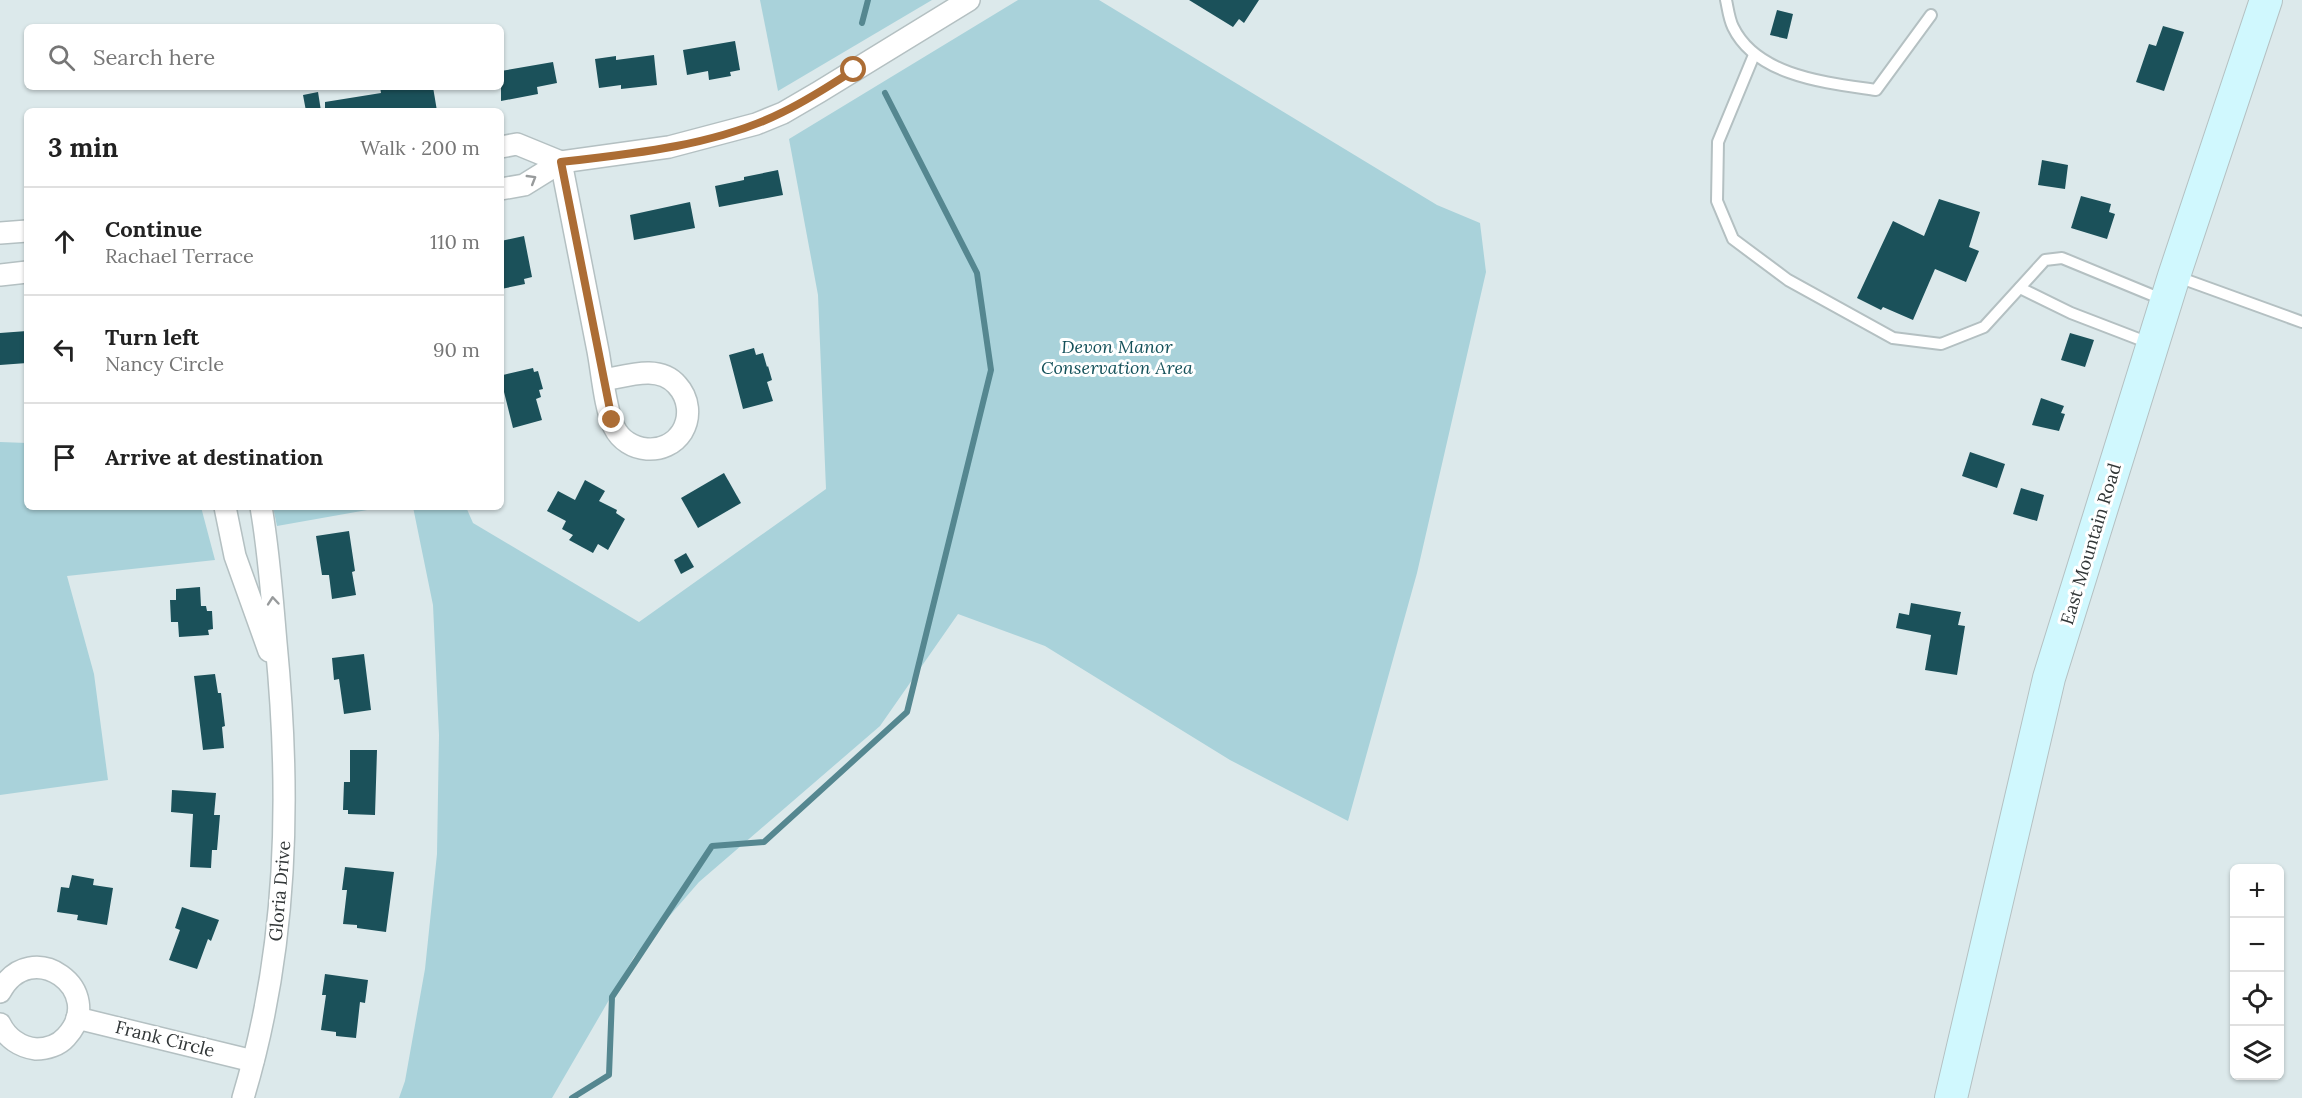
<!DOCTYPE html>
<html lang="en">
<head>
<meta charset="utf-8">
<style>
  :root { --surface:#fff; --page:#f6f6f6; --text:#222; --muted:#767676; --line:#e0e0e0 }
  body { margin:0; font-family:Lora,serif; background:var(--page); color:var(--text) }
  .controls { position:absolute; right:18px; bottom:18px; display:grid; overflow:hidden; border-radius:9px; box-shadow:0 2px 4px #0004 }
  .controls button { width:54px; height:54px; display:grid; place-items:center; padding:0; border:0; border-bottom:2px solid var(--line); background:var(--surface); color:var(--text); font:30px sans-serif }
  .stop { position:absolute; width:18px; height:18px; margin:-14px; border:4px solid #ac6d35; border-radius:50%; background:#fff }
  .stop.end { background:#ac6d35; border-color:#fff; box-shadow:0 2px 6px #0008 }
  .list { margin:0; padding:0; list-style:none }
  h2 { display:flex; justify-content:space-between; align-items:center; height:78px; margin:0; padding:0 24px; font-size:26px }
  h2 small { font-size:20px; font-weight:400; color:var(--muted) }
  .list li { display:grid; grid-template-columns:39px 1fr auto; gap:18px; align-items:center; box-sizing:border-box; height:108px; padding:0 24px; border-top:2px solid var(--line) }
  .list b { display:block; font-size:22px; white-space:nowrap }
  .list p { margin:0; font-size:20px; white-space:nowrap; color:var(--muted) }
  .list em { font-size:20px; font-style:normal; color:var(--muted) }
  .icon { flex:none; width:33px; height:33px; fill:none; stroke:currentColor; stroke-width:2; stroke-linecap:round; stroke-linejoin:round }
  .map { position:relative; flex:none; width:2302px; height:1098px; overflow:hidden }
  .search { position:absolute; background:var(--surface); box-shadow:0 2px 4px #0004; left:24px; top:24px; width:480px; height:66px; display:flex; align-items:center; gap:15px; box-sizing:border-box; padding:0 21px; border-radius:9px; color:var(--muted); font-size:22px }
  .panel { position:absolute; background:var(--surface); box-shadow:0 2px 4px #0004; left:24px; top:108px; width:480px; height:402px; border-radius:9px }
  .map>svg:first-child { display:block }
</style>
</head>
<body>
<div class="map">
<svg width="2302" height="1098" viewBox="0 0 2302 1098">
  <rect width="100%" height="100%" fill="#dce9eb"/>
  <g fill="#a9d2da">
    <polygon points="760,0 932,0 778,91"/>
    <polygon points="1018,0 1099,0 1437,205 1480,223 1486,272 1417,573 1348,821 1230,760 1045,646 958,614 880,726 699,882 634,957 552,1098 399,1098 405,1081 425,969 437,854 439,735 433,605 413,507 466,507 473,523 639,622 826,489 818,295 789,139"/>
    <polygon points="0,442 27,443 27,507 201,507 215,560 67,576 94,674 108,780 0,795"/>
    <polygon points="273,507 384,507 277,526"/>
  </g>
  <g fill="none" stroke-linecap="round" stroke-linejoin="round">
    <g stroke="#558790" stroke-width="6">
      <polyline points="862,23 868,0"/>
      <polyline points="572,1098 609,1075 612,997 712,846 764,842 907,712 991,370 977,273 885,93"/>
    </g>
  </g>
  <g fill="#1b515a">
    <polygon points="1189,0 1259,0 1244,23 1239,19 1233,27"/>
    <polygon points="1777,10 1793,14 1787,39 1770,35"/>
    <polygon points="2163,26 2184,32 2164,91 2136,82 2149,44 2156,46"/>
    <polygon points="735,41 740,70 730,72 731,76 709,80 708,71 687,75 683,50"/>
    <polygon points="654,55 657,85 621,89 621,85 599,88 595,59 616,56 616,60"/>
    <polygon points="553,62 557,83 537,87 538,94 501,101 501,71"/>
    <polygon points="380,87 433,87 437,111 325,111 325,102 381,93"/>
    <polygon points="318,92 321,111 306,111 303,95"/>
    <polygon points="2042,160 2068,165 2065,189 2038,185"/>
    <polygon points="778,170 783,195 719,207 715,186 744,180 744,177"/>
    <polygon points="2081,196 2111,204 2109,212 2115,214 2107,239 2071,228"/>
    <polygon points="1939,199 1980,212 1969,247 1979,251 1966,282 1935,269 1913,320 1883,307 1881,310 1857,298 1893,221 1924,236"/>
    <polygon points="690,202 695,228 634,240 630,215"/>
    <polygon points="524,236 532,277 524,279 525,284 501,289 501,241"/>
    <polygon points="27,331 27,363 0,365 0,333"/>
    <polygon points="2070,333 2094,340 2085,367 2061,360"/>
    <polygon points="754,348 756,355 763,353 767,367 768,366 772,380 767,382 773,401 743,409 729,355"/>
    <polygon points="533,368 534,372 538,371 543,389 539,390 541,397 536,399 542,420 513,428 501,380 504,379 503,375"/>
    <polygon points="2041,398 2064,406 2061,413 2065,414 2059,431 2032,425"/>
    <polygon points="1970,452 2005,464 1997,488 1962,476"/>
    <polygon points="724,473 741,503 698,528 681,498"/>
    <polygon points="585,480 605,491 599,501 617,510 616,513 625,519 608,550 598,544 593,553 569,540 573,535 562,529 566,521 547,511 558,491 575,500"/>
    <polygon points="2021,488 2044,495 2037,521 2013,514"/>
    <polygon points="349,531 355,571 352,572 356,595 332,599 329,575 322,575 316,536"/>
    <polygon points="686,553 694,567 681,574 674,560"/>
    <polygon points="200,587 201,606 206,606 207,611 212,611 213,629 208,630 209,635 179,637 178,622 171,622 170,600 176,600 176,589"/>
    <polygon points="1911,603 1961,612 1958,625 1965,626 1957,675 1925,670 1931,635 1896,628 1899,613 1909,615"/>
    <polygon points="364,654 371,710 344,714 339,679 334,680 332,658"/>
    <polygon points="215,674 218,693 221,693 225,726 222,727 224,748 203,750 194,676"/>
    <polygon points="350,750 377,750 375,815 348,814 348,810 343,810 344,782 350,782"/>
    <polygon points="172,790 216,793 214,815 220,815 217,850 212,850 211,868 190,867 193,814 171,812"/>
    <polygon points="345,867 394,872 386,932 357,928 357,925 343,924 347,890 342,890"/>
    <polygon points="72,875 94,879 93,885 113,888 107,925 77,920 78,915 57,912 61,887 69,888"/>
    <polygon points="182,907 219,920 211,941 208,939 197,969 169,960 180,930 175,928"/>
    <polygon points="325,974 368,980 365,1003 360,1002 356,1038 336,1036 336,1032 321,1030 326,995 322,995"/>
  </g>
  <g fill="none" stroke-linecap="round" stroke-linejoin="round">
    <g stroke="#b4c0c2" stroke-width="14">
      <g id="lane">
        <path d="M 1726,0 C 1728,9 1729,19 1733,27 C 1757,77 1829,83 1876,90 L 1931,15"/>
        <polyline points="1754,55 1718,142 1717,201 1733,239 1788,280 1893,338 1941,344 1984,327 2045,260 2062,258 2164,300"/>
        <polyline points="2178,277 2302,322"/>
        <polyline points="2020,288 2071,313 2149,343"/>
      </g>
    </g>
    <g stroke="#b4c0c2" stroke-width="24">
      <g id="street">
        <polyline points="501,147 517,144 561,162"/>
        <path d="M 561,162 C 573,225 586,288 598,351 C 602,372 605,409 614,427 C 627,454 666,457 682,432 C 691,417 689,398 677,385 C 659,364 627,376 604,380"/>
        <polyline points="501,189 524,185 561,162 669,147 756,124 783,113 819,92 969,0"/>
        <polyline points="0,233 27,231"/>
        <polyline points="0,275 27,272"/>
        <polyline points="225,507 235,556 269,651"/>
        <path d="M 0,992 C 31,934 109,991 66,1037 C 59,1045 47,1049 36,1049 C 20,1047 7,1038 0,1024"/>
        <polyline points="77,1018 253,1061"/>
        <path d="M 243,1098 C 288,949 291,796 276,643 C 272,597 269,552 261,507"/>
      </g>
    </g>
    <g stroke="#b4c0c2" stroke-width="34">
      <polyline id="secondary" points="1951,1098 2049,678 2174,276 2266,0"/>
    </g>
    <use href="#lane" stroke="#fff" stroke-width="10"/>
    <use href="#street" stroke="#fff" stroke-width="21"/>
    <use href="#secondary" stroke="#d0f8fe" stroke-width="32"/>
  </g>
  <defs><path id="oneway-chevron" d="M-2-3.5L2.5 0L-2 3.5" fill="none" stroke-width="1.6" stroke-linecap="round" stroke-linejoin="round" transform="scale(1.5)"/></defs>
  <g stroke="#989b9c">
    <use href="#oneway-chevron" transform="translate(532 179) rotate(-31)"/>
    <use href="#oneway-chevron" transform="translate(273 601) rotate(-95)"/>
  </g>
  <g fill="none" stroke-linecap="round" stroke-linejoin="round">
    <path stroke="#ac6d35" stroke-width="8" d="M 612,420 L 561,162 C 633,154 718,145 783,112 C 808,100 831,85 854,70"/>
  </g>
  <g text-anchor="middle" stroke-width="6" stroke-linejoin="round" paint-order="stroke">
    <g font-size="18" font-style="italic" fill="#14515a" stroke="#fff">
      <text x="1117" y="353">Devon Manor<tspan x="1117" dy="21">Conservation Area</tspan></text>
    </g>
    <g font-size="18" fill="#323738" stroke="#fff">
      <text transform="translate(2091 544) rotate(-73)" y="6">East Mountain Road</text>
      <text transform="translate(280 891) rotate(-85)" y="6">Gloria Drive</text>
      <text transform="translate(165 1039) rotate(14)" y="6">Frank Circle</text>
    </g>
  </g>
</svg>
<div class="controls">
<button>+</button>
<button>−</button>
<button><svg class="icon" aria-label="locate" viewBox="0 0 24 24"><circle cx="12" cy="12" r="6"/><path d="M12 2v4M12 18v4M2 12h4M18 12h4"/></svg></button>
<button><svg class="icon" aria-label="layers" viewBox="0 0 24 24"><path d="M12 4l9 5-9 5-9-5zM3 14l9 5 9-5"/></svg></button>
</div>
<div class="stop" style="left:854px;top:70px"></div>
<div class="stop end" style="left:612px;top:420px"></div>
<div class="search"><svg class="icon" aria-label="search" viewBox="0 0 24 24"><circle cx="10" cy="10" r="6"/><path d="M15 15l6 6"/></svg>Search here</div>
<section class="panel">
<h2>3 min<small>Walk · 200 m</small></h2>
<ul class="list">
<li><svg class="icon" aria-label="ahead" viewBox="0 0 24 24"><path d="M12 20V5M6 11l6-6 6 6"/></svg><div><b>Continue</b><p>Rachael Terrace</p></div><em>110 m</em></li>
<li><svg class="icon" aria-label="left" viewBox="0 0 24 24"><path d="M17 20v-9H6M10 6l-5 5 5 5"/></svg><div><b>Turn left</b><p>Nancy Circle</p></div><em>90 m</em></li>
<li><svg class="icon" aria-label="arrive" viewBox="0 0 24 24"><path d="M6 21V4h12l-3 4 3 4H6"/></svg><div><b>Arrive at destination</b></div></li>
</ul>
</section>
</div>
</body>
</html>
